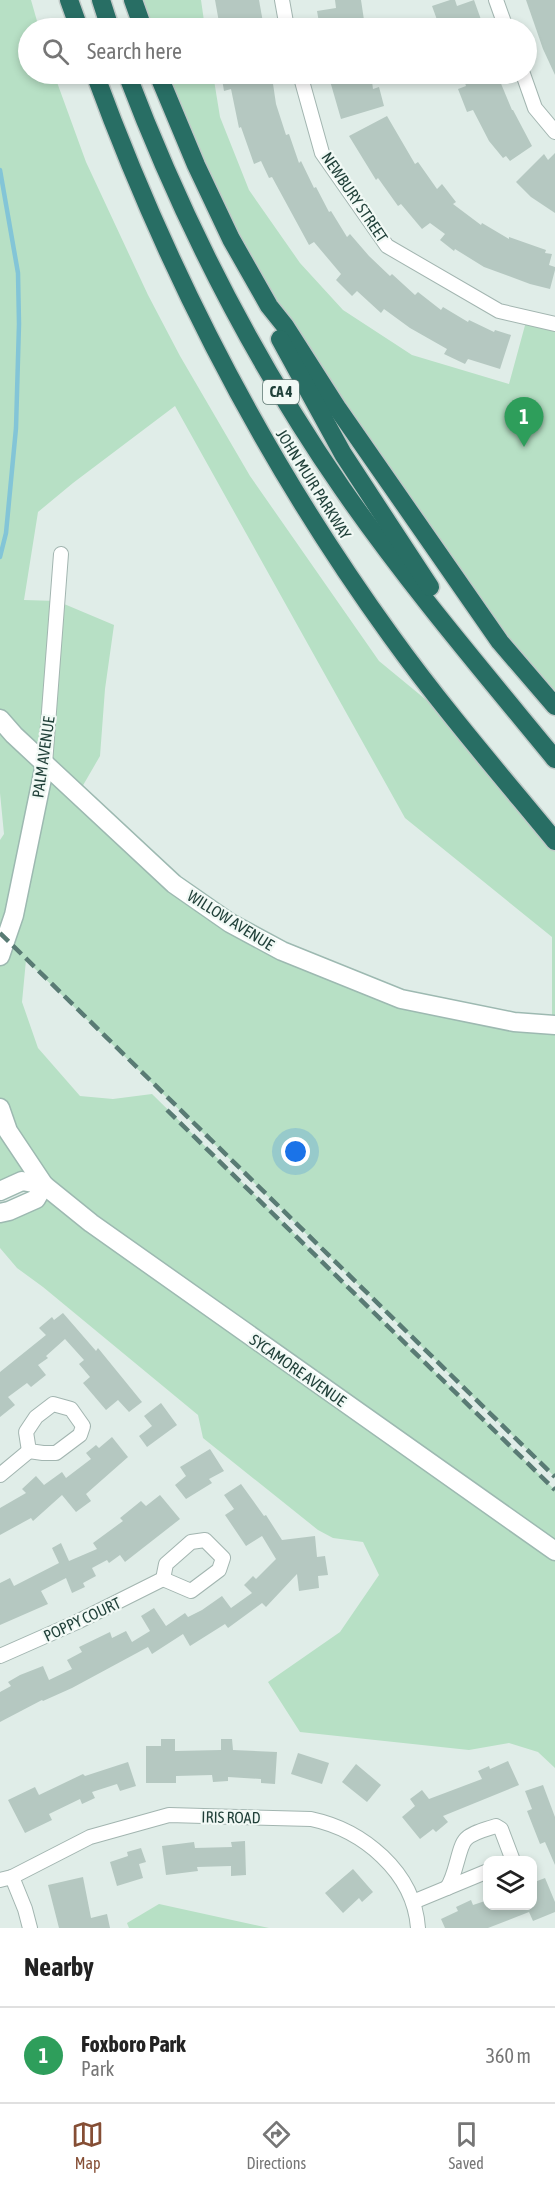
<!DOCTYPE html>
<html lang="en">
<head>
<meta charset="utf-8">
<style>
  :root { --surface:#fff; --page:#f6f6f6; --text:#222; --muted:#767676; --line:#e0e0e0; --accent:#854e35 }
  body { margin:0; font-family:"Asap Condensed",sans-serif; background:var(--page); color:var(--text) }
  .controls { position:absolute; right:18px; bottom:18px; display:grid; overflow:hidden; border-radius:12px; box-shadow:0 3px 9px #0003 }
  .controls button { width:54px; height:54px; display:grid; place-items:center; padding:0; border:0; border-bottom:2px solid var(--line); background:var(--surface); color:var(--text); font:30px sans-serif }
  .you { position:absolute; left:296px; top:1152px; width:21px; height:21px; margin:-15px; border:4px solid #fff; border-radius:50%; background:#1a73e8; box-shadow:0 0 0 9px #1a73e833 }
  .badge { display:grid; place-items:center; width:39px; height:39px; border-radius:50%; background:var(--accent); color:#fff; font-size:20px; font-weight:700 }
  .pin { position:absolute; translate:-50% -50px; filter:drop-shadow(0 2px 3px #0008) }
  .pin::after { content:''; position:absolute; top:32px; width:21px; height:18px; background:inherit; clip-path:polygon(0 0,100% 0,50% 100%) }
  .list { margin:0; padding:0; list-style:none }
  h2 { display:flex; justify-content:space-between; align-items:center; height:78px; margin:0; padding:0 24px; font-size:26px }
  h2 small { font-size:20px; font-weight:400; color:var(--muted) }
  .list li { display:grid; grid-template-columns:39px 1fr auto; gap:18px; align-items:center; box-sizing:border-box; height:96px; padding:0 24px; border-top:2px solid var(--line) }
  .list b { display:block; font-size:22px; white-space:nowrap }
  .list p { margin:0; font-size:20px; white-space:nowrap; color:var(--muted) }
  .list em { font-size:20px; font-style:normal; color:var(--muted) }
  .icon { flex:none; width:33px; height:33px; fill:none; stroke:currentColor; stroke-width:2; stroke-linecap:round; stroke-linejoin:round }
  .map { position:relative; flex:none; width:555px; height:1928px; overflow:hidden }
  .search { position:absolute; background:var(--surface); box-shadow:0 3px 9px #0003; left:18px; right:18px; top:18px; height:66px; display:flex; align-items:center; gap:15px; box-sizing:border-box; padding:0 21px; border-radius:33px; color:var(--muted); font-size:22px }
  .sheet { height:174px; background:var(--surface) }
  nav { display:flex; justify-content:space-around; align-items:center; box-sizing:border-box; height:84px; border-top:2px solid var(--line); background:var(--surface); font-size:16px; color:var(--muted) }
  nav a { display:grid; justify-items:center; gap:3px }
  nav .on { color:var(--accent) }
  .map>svg:first-child { display:block }
</style>
</head>
<body>
<div class="map">
<svg width="555" height="1928" viewBox="0 0 555 1928">
  <rect width="100%" height="100%" fill="#e0ede8"/>
  <g fill="#b7e0c5" fill-rule="evenodd">
    <path d="M 0,0 L 31,0 L 39,28 L 28,28 L 28,74 L 54,74 L 86,162 L 148,295 L 180,356 L 250,476 L 379,661 L 464,731 L 555,841 L 555,1477 L 26,960 L 22,1002 L 38,1048 L 80,1096 L 113,1099 L 152,1094 L 555,1490 L 555,1768 L 538,1752 L 509,1743 L 469,1750 L 300,1732 L 268,1682 L 340,1632 L 379,1575 L 363,1542 L 333,1538 L 318,1530 L 203,1438 L 198,1415 L 43,1287 L 17,1268 L 0,1248 L 0,1213 L 44,1185 L 0,1191 L 0,840 L 4,834 L 0,793 ZM 175,406 L 405,818 L 552,937 L 552,1025 L 362,984 L 174,884 L 78,794 L 100,756 L 105,689 L 114,625 L 57,601 L 24,600 L 38,512 L 73,483 Z"/>
    <polygon points="133,0 201,0 205,28 143,28"/>
    <polygon points="158,74 213,74 220,117 249,190 300,263 343,310 412,355 509,384 527,318 555,324 555,706 269,306"/>
    <polygon points="159,1904 269,1928 129,1928 127,1923"/>
  </g>
  <g fill="none" stroke-linecap="round" stroke-linejoin="round">
    <polyline stroke="#83c5d7" stroke-width="4.5" points="0,170 18,273 19,324 16,428 6,533 0,557"/>
  </g>
  <g fill="#b5c8c1">
    <polygon points="215,0 259,0 264,28 220,28"/>
    <polygon points="335,0 361,0 364,20 354,22 355,28 320,28 317,11 336,8"/>
    <polygon points="450,0 455,0 457,6 474,0 484,28 440,28 432,6"/>
    <polygon points="526,0 555,0 555,75 543,49"/>
    <polygon points="249,74 252,74 253,80 272,77 276,104 286,135 289,134 299,163 301,161 314,188 316,187 329,212 331,211 347,237 350,234 369,256 390,276 392,274 415,295 418,292 441,310 443,307 468,322 469,320 494,332 495,330 511,335 500,369 468,359 465,364 444,354 447,349 410,328 384,309 381,313 357,291 352,296 336,280 341,274 314,242 309,245 272,177 269,178 261,161 254,164 241,127 239,128 231,89 224,91 222,79"/>
    <polygon points="328,74 371,74 373,89 379,87 384,106 341,119"/>
    <polygon points="462,74 497,74 512,110 513,110 532,146 510,161 506,156 503,158 489,141 473,110 467,112 458,89 466,86"/>
    <polygon points="387,116 415,164 418,162 437,189 442,184 456,202 453,204 481,225 482,223 509,239 509,237 546,250 545,253 552,254 549,265 555,267 555,270 550,289 530,284 484,267 455,249 454,251 440,240 445,234 430,223 422,229 401,204 398,206 378,178 376,180 349,136"/>
    <polygon points="555,153 555,213 531,197 516,182 544,154 548,160"/>
    <polygon points="63,1313 96,1351 98,1348 142,1402 129,1412 118,1400 106,1410 83,1383 90,1377 79,1364 84,1360 65,1339 46,1356 48,1358 38,1365 46,1375 31,1387 27,1383 8,1397 15,1405 0,1417 0,1372 46,1335 39,1328 52,1317 54,1320"/>
    <polygon points="161,1403 177,1425 147,1447 139,1436 152,1426 144,1416"/>
    <polygon points="112,1437 128,1457 86,1494 91,1501 76,1512 62,1495 33,1521 31,1518 0,1535 0,1508 26,1493 22,1489 36,1476 44,1485 62,1472 66,1478 91,1459 86,1453 96,1445 99,1448"/>
    <polygon points="210,1449 224,1471 209,1479 212,1483 186,1499 175,1485 186,1476 180,1467"/>
    <polygon points="241,1484 264,1516 266,1515 282,1540 315,1536 317,1557 325,1556 328,1575 318,1576 319,1588 299,1591 297,1574 266,1607 262,1603 228,1628 225,1624 190,1646 183,1634 152,1654 148,1647 72,1688 43,1701 42,1700 0,1722 0,1692 11,1686 8,1682 20,1675 43,1666 49,1680 72,1669 67,1660 82,1652 79,1647 110,1632 112,1638 126,1631 132,1642 150,1631 141,1616 154,1608 166,1626 185,1613 188,1617 202,1610 222,1596 231,1608 252,1593 244,1585 253,1576 256,1579 276,1559 262,1536 246,1546 225,1515 234,1509 224,1495"/>
    <polygon points="160,1495 180,1519 125,1562 120,1555 109,1563 107,1560 92,1568 96,1576 83,1583 85,1587 72,1593 66,1578 41,1591 48,1604 0,1625 0,1583 10,1578 14,1586 59,1563 52,1548 61,1543 69,1561 97,1549 93,1543 123,1521 120,1518 141,1501 146,1506"/>
    <polygon points="161,1739 175,1739 175,1751 221,1750 221,1739 232,1739 233,1750 277,1752 275,1784 261,1783 261,1779 228,1777 228,1781 213,1782 212,1775 176,1776 176,1783 146,1783 146,1746 161,1746"/>
    <polygon points="298,1753 329,1763 322,1784 291,1774"/>
    <polygon points="508,1761 519,1785 443,1816 448,1822 436,1832 433,1829 420,1839 402,1817 415,1806 410,1799 422,1790 429,1799 482,1779 478,1771 489,1766 490,1769"/>
    <polygon points="128,1762 136,1786 120,1791 117,1784 92,1792 95,1798 82,1804 80,1799 49,1814 52,1820 25,1833 8,1800 35,1787 39,1795 83,1774 85,1776"/>
    <polygon points="356,1764 381,1785 367,1802 342,1782"/>
    <polygon points="543,1785 555,1817 555,1865 545,1842 540,1844 527,1811 532,1809 525,1791"/>
    <polygon points="245,1841 246,1875 231,1876 231,1866 197,1867 198,1871 166,1875 162,1846 194,1842 195,1848 232,1847 231,1842"/>
    <polygon points="141,1848 146,1862 139,1864 143,1878 117,1886 110,1862 128,1856 127,1852"/>
    <polygon points="353,1869 373,1892 362,1902 359,1898 343,1913 325,1893"/>
    <polygon points="83,1877 91,1918 107,1914 110,1928 59,1928 48,1885"/>
    <polygon points="545,1878 555,1902 555,1912 533,1921 529,1912 488,1928 445,1928 441,1919 458,1911 456,1907 471,1900 473,1905 488,1900 488,1905 532,1905 532,1883"/>
  </g>
  <g fill="none" stroke-linecap="round" stroke-linejoin="round">
    <g stroke="#a2b5b0" stroke-width="16">
      <g id="street">
        <polyline points="282,0 287,28"/>
        <polyline points="496,0 506,28"/>
        <polyline points="300,74 322,153 387,246 499,311 555,324"/>
        <polyline points="523,74 535,108 555,132"/>
        <polyline points="45,764 61,554"/>
        <polygon points="53,1404 71,1409 83,1426 80,1435 56,1453 43,1453 29,1451 26,1432 36,1417"/>
        <polyline points="0,1475 29,1451"/>
        <polygon points="205,1540 223,1558 219,1570 191,1591 163,1579 166,1564 191,1542"/>
        <polyline points="0,1656 77,1622 163,1579"/>
        <polyline points="12,1877 25,1909 30,1928"/>
        <path d="M 0,1880 L 12,1877 L 90,1837 L 169,1815 L 311,1819 C 363,1830 414,1872 418,1928"/>
        <path d="M 447,1888 C 457,1873 458,1847 466,1839 C 473,1832 487,1829 496,1826 L 501,1829 L 512,1858 L 511,1860"/>
        <polyline points="413,1902 488,1871"/>
      </g>
    </g>
    <g stroke="#9db9b1" stroke-width="21">
      <g id="secondary">
        <polyline points="0,719 14,735 174,884 230,923 282,951 401,999 514,1022 555,1025"/>
        <polyline points="0,956 14,915 45,764"/>
        <polyline points="0,1108 8,1131 44,1185"/>
        <polyline points="0,1191 22,1181 44,1185 91,1223 555,1551"/>
        <polyline points="0,1213 9,1211 36,1199 44,1185"/>
      </g>
    </g>
    <g stroke="#c0c9c7" stroke-width="21">
      <g id="highway">
        <polyline points="69,0 79,28"/>
        <polyline points="101,0 110,28"/>
        <polyline points="133,0 143,28"/>
        <path d="M 95,74 C 168,273 266,463 391,636 C 442,707 499,773 555,841"/>
        <path d="M 127,74 C 182,219 253,359 342,488 C 407,582 482,670 555,759"/>
        <polyline points="158,74 196,165 231,239 269,306 285,326 338,409 500,642 555,706"/>
        <polyline points="280,339 343,454 430,587"/>
      </g>
    </g>
    <use href="#street" stroke="#fff" stroke-width="14"/>
    <use href="#secondary" stroke="#fff" stroke-width="18"/>
    <use href="#highway" stroke="#286e64" stroke-width="18"/>
    <g stroke="#597b74" stroke-width="4.5" stroke-dasharray="12 6" stroke-linecap="butt">
      <polyline points="0,933 555,1477"/>
      <polyline points="167,1110 555,1490"/>
    </g>
  </g>
  <g text-anchor="middle" stroke-width="4.5" stroke-linejoin="round" paint-order="stroke">
    <rect fill="#f1f9f5" stroke="#5e7771" stroke-width="1.5" x="263" y="380" width="36" height="24" rx="4.5"/>
    <g font-size="15" font-weight="bold" fill="#1f3f38">
      <text x="281" y="397">CA 4</text>
    </g>
    <g font-size="16" fill="#1f3f38" stroke="#f1f9f5">
      <text transform="translate(355 197) rotate(56)" y="6">NEWBURY STREET</text>
      <text transform="translate(314 484) rotate(58)" y="6">JOHN MUIR PARKWAY</text>
      <text transform="translate(43 757) rotate(-82)" y="6">PALM AVENUE</text>
      <text transform="translate(231 920) rotate(32)" y="6">WILLOW AVENUE</text>
      <text transform="translate(298 1370) rotate(35)" y="6">SYCAMORE AVENUE</text>
      <text transform="translate(82 1619) rotate(-25)" y="6">POPPY COURT</text>
      <text transform="translate(231 1817) rotate(1)" y="6">IRIS ROAD</text>
    </g>
  </g>
</svg>
<div class="controls">
<button><svg class="icon" aria-label="layers" viewBox="0 0 24 24"><path d="M12 4l9 5-9 5-9-5zM3 14l9 5 9-5"/></svg></button>
</div>
<div class="you"></div>
<div class="pin badge" style="left:524px;top:447px;background:#2e9e5b">1</div>
<div class="search"><svg class="icon" aria-label="search" viewBox="0 0 24 24"><circle cx="10" cy="10" r="6"/><path d="M15 15l6 6"/></svg>Search here</div>
</div>
<section class="sheet">
<h2>Nearby<small></small></h2>
<ul class="list">
<li><span class="badge" style="background:#2e9e5b">1</span><div><b>Foxboro Park</b><p>Park</p></div><em>360 m</em></li>
</ul>
</section>
<nav>
<a class="on"><svg class="icon" aria-label="map" viewBox="0 0 24 24"><path d="M3 6l6-2 6 2 6-2v14l-6 2-6-2-6 2zM9 4v14M15 6v14"/></svg>Map</a>
<a><svg class="icon" aria-label="directions" viewBox="0 0 24 24"><path d="M12 3l9 9-9 9-9-9zM9 14v-3h6M13 9l2 2-2 2"/></svg>Directions</a>
<a><svg class="icon" aria-label="saved" viewBox="0 0 24 24"><path d="M7 4h10v16l-5-4-5 4z"/></svg>Saved</a>
</nav>
</body>
</html>
